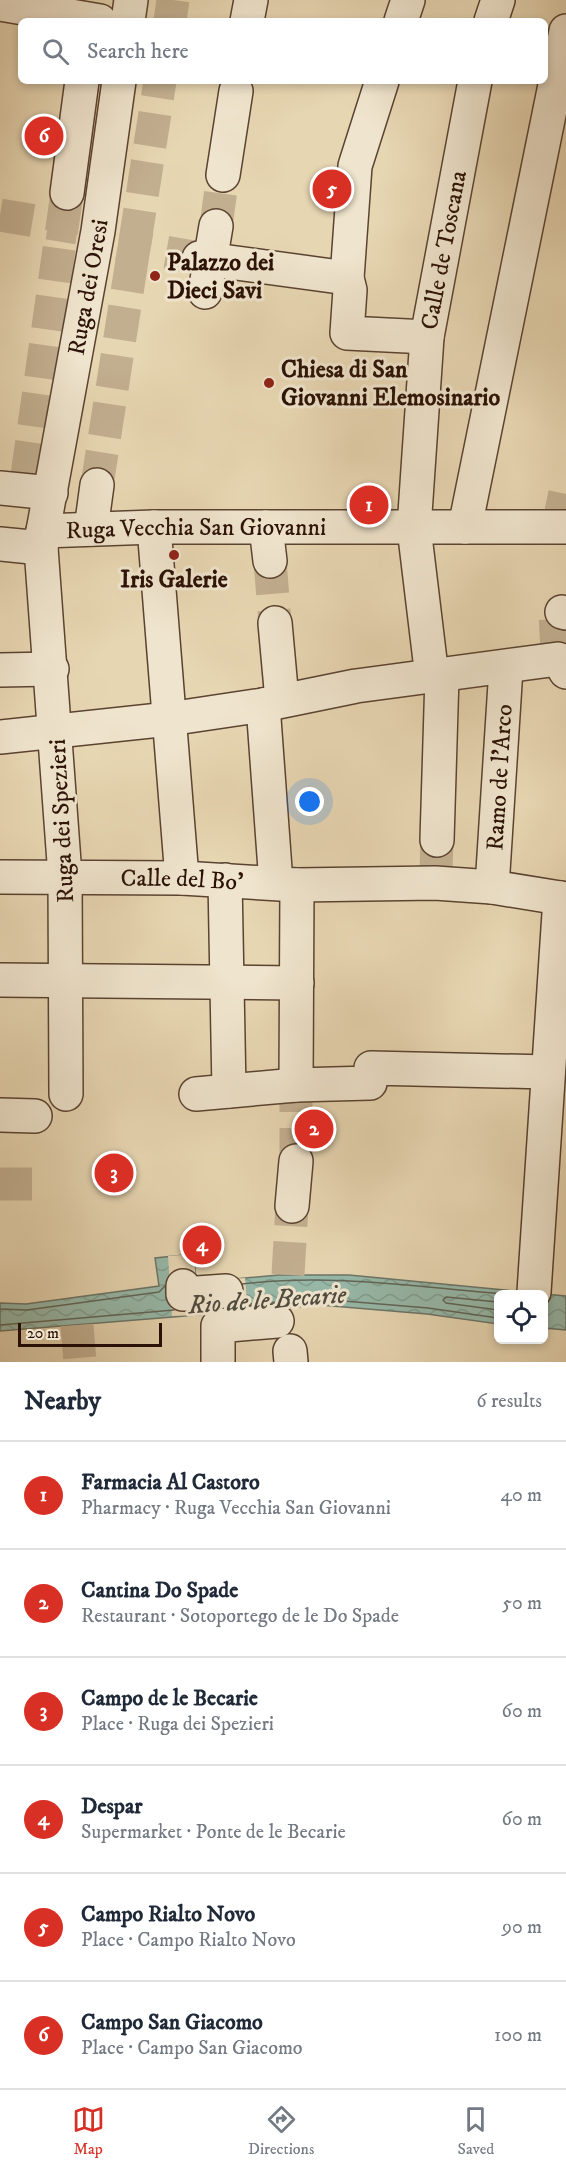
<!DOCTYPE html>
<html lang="en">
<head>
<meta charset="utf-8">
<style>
  :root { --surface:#fff; --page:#f2f2f3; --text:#1f2937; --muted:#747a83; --line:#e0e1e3; --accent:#d93025 }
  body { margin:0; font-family:"IM FELL DW Pica",serif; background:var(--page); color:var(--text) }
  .controls { position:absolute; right:18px; bottom:18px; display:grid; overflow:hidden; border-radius:9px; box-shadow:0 3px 9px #0003 }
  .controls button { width:54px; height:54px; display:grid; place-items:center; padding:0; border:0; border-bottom:2px solid var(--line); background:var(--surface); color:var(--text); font:30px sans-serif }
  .scale { position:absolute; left:18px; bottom:15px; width:144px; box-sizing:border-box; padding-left:6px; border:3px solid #2c1206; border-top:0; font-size:16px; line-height:21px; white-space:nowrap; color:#2c1206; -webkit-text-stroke:4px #efe4cd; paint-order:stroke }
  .you { position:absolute; left:310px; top:802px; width:21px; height:21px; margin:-15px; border:4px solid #fff; border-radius:50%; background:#1a73e8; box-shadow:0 0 0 9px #1a73e833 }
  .badge { display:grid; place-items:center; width:39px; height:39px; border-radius:50%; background:var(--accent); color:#fff; font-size:20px; font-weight:700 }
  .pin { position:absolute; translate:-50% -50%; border:3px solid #fff; box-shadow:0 2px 6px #0006 }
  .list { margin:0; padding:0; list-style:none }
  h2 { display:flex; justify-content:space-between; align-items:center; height:78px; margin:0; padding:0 24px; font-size:26px }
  h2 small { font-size:20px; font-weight:400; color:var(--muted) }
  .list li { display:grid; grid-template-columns:39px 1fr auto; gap:18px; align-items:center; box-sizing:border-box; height:108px; padding:0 24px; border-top:2px solid var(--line) }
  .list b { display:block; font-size:22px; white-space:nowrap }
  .list p { margin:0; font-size:20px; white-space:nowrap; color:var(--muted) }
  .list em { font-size:20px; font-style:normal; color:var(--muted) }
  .icon { flex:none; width:33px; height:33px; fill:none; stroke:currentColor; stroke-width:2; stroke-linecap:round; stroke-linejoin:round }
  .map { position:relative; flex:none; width:566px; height:1362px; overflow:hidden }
  .search { position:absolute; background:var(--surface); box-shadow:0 3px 9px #0003; left:18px; right:18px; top:18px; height:66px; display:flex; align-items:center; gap:15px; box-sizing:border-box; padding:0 21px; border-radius:9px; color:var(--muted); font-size:22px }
  .sheet { height:726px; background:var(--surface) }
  nav { display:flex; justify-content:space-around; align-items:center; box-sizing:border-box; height:84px; border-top:2px solid var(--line); background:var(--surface); font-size:16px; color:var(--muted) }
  nav a { display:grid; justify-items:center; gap:3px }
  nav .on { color:var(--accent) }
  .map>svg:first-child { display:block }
</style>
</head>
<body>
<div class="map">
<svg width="566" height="1362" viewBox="0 0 566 1362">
  <defs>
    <pattern id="water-waves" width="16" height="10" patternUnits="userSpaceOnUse" patternTransform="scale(1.5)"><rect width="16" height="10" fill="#97b9a9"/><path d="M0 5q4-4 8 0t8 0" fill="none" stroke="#829e90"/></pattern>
  </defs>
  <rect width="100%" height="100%" fill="#e7d6b2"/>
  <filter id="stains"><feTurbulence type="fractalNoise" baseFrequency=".00333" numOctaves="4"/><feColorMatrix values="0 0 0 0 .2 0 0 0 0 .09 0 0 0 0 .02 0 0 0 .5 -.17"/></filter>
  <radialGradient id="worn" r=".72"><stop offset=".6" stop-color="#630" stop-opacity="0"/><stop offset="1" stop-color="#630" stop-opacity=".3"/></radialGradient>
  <polygon fill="url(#water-waves)" stroke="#6c7668" stroke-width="1.5" points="194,1254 196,1281 203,1282 279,1275 349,1275 566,1296 566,1330 544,1328 544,1294 498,1294 498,1324 427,1314 320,1305 0,1331 0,1303 26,1304 159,1286 155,1258"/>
  <polygon fill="#e7d6b2" points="194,1254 196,1281 245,1278 248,1313 172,1316 168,1256"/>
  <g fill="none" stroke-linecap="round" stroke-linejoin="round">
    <g stroke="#626658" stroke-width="1.5">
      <path d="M 242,1284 C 329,1273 417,1287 504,1294"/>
      <polyline points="498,1302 446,1297 443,1300 446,1303 498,1310"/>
      <polyline points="237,1305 320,1299 428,1308 498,1318"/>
      <polyline points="0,1309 27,1310 159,1292 165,1286"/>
      <polyline points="0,1325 174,1310"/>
    </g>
    <g stroke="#c2af90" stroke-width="33" stroke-dasharray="33 16" stroke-linecap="butt">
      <polyline points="170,21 173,0"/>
      <polyline points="0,215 78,228"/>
      <polyline points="216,226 223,175"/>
      <polyline points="118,244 199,258"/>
      <polyline points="27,475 67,193"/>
      <polyline points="97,485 160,81"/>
      <polyline points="558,526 566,488"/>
      <polyline points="270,561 275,623"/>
      <polyline points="557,652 555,613 562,612"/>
      <polyline points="436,870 437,840"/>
      <polyline points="296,1161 296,1085"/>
      <polyline points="0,1184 32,1184"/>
      <polyline points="288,1275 292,1206"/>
      <polyline points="77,1325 80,1362"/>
    </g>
    <g stroke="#5b4331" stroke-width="36">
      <g id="street">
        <polyline points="0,4 100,21"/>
        <polyline points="128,21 131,0"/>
        <polyline points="247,21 251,0"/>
        <polyline points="401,21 408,0"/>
        <polyline points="491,21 498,0"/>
        <polyline points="382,81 355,166 347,278 350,290 347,333 427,337"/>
        <polyline points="223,175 236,91"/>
        <polyline points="67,193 82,81"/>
        <polyline points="199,258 347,278"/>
        <polyline points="205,292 216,226"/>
        <polyline points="0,488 51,493"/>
        <polyline points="154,527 182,878"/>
        <polyline points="266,527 270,561"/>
        <polyline points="465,527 566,31"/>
        <polyline points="91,529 97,485"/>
        <path id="s1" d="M 43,531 L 98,231 L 119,81"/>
        <polyline points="0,544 41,548"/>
        <polyline points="562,612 566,613"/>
        <polyline points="275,623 282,700"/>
        <polyline points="0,670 52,669"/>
        <path id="s2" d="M 432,677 L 414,528 L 427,337 L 475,81"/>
        <polyline points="263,705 276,883"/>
        <polyline points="0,737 169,719 263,705 356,686 558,659 566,672"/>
        <polyline points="437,840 442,676"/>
        <path id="s3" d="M 0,877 L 182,878 L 297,885 L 435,883 L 492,887 L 566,899"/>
        <polyline points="225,880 229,1091"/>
        <path id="s4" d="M 492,887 L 506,668"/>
        <polyline points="0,980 297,983"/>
        <polyline points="296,1085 297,885"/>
        <path id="s5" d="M 66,1094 L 65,876 L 41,548 L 43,531 L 154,527 L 566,527"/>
        <polyline points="196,1094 296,1085 370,1083 371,1068 548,1072"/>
        <polyline points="0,1115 35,1116"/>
        <polyline points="292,1206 296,1161"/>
        <polyline points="183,1286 183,1294 226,1291"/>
        <polyline points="534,1292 560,898"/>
        <polyline points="290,1351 291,1362"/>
        <polyline points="218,1362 218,1326 277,1321"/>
      </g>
    </g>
    <use href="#street" stroke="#efe4cd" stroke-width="33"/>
  </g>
  <g fill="#8f2418" stroke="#efe4cd" stroke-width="2">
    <circle cx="155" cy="276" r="6"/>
    <circle cx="269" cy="383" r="6"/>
    <circle cx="174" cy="555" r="6"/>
  </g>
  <g text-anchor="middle" stroke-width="6" stroke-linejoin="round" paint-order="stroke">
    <g font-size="24" fill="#2c1206" stroke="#efe4cd">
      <text dy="8" stroke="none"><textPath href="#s2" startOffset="430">Calle de Toscana</textPath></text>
      <text dy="8" stroke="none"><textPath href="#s1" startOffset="248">Ruga dei Oresi</textPath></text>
      <text dy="8" stroke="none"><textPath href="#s5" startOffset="717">Ruga Vecchia San Giovanni</textPath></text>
      <text dy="8" stroke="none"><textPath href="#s4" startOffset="110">Ramo de l'Arco</textPath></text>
      <text transform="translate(61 821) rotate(-93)" y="8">Ruga dei Spezieri</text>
      <text dy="8" stroke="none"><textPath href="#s3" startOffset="182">Calle del Bo'</textPath></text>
    </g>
    <g font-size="24" font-weight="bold" fill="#2c1206" stroke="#efe4cd" text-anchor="start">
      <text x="167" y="270">Palazzo dei<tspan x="167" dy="28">Dieci Savi</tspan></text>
      <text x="281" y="377">Chiesa di San<tspan x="281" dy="28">Giovanni Elemosinario</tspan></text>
      <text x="174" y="587" text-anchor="middle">Iris Galerie</text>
    </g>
    <g font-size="26" font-style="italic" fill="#514c3f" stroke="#efe4cd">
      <text transform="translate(267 1299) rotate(-4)" y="9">Rio de le Becarie</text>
    </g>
  </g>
  <rect width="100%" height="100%" filter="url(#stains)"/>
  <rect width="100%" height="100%" fill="url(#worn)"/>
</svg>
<div class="controls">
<button><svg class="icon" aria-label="locate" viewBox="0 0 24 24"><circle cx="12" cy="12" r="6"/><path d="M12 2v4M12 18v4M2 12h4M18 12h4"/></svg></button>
</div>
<div class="scale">20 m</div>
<div class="you"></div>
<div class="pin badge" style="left:369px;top:505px">1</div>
<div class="pin badge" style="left:314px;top:1129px">2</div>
<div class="pin badge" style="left:114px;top:1173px">3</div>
<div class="pin badge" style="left:202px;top:1245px">4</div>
<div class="pin badge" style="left:332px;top:189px">5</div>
<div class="pin badge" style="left:44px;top:136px">6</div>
<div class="search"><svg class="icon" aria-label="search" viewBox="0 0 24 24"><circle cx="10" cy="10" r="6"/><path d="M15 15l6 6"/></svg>Search here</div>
</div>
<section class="sheet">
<h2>Nearby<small>6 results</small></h2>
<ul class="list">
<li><span class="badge">1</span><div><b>Farmacia Al Castoro</b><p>Pharmacy · Ruga Vecchia San Giovanni</p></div><em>40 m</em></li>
<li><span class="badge">2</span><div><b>Cantina Do Spade</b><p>Restaurant · Sotoportego de le Do Spade</p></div><em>50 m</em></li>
<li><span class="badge">3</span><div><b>Campo de le Becarie</b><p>Place · Ruga dei Spezieri</p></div><em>60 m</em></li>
<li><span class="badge">4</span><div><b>Despar</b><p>Supermarket · Ponte de le Becarie</p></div><em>60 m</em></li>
<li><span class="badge">5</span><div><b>Campo Rialto Novo</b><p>Place · Campo Rialto Novo</p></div><em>90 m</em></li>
<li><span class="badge">6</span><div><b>Campo San Giacomo</b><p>Place · Campo San Giacomo</p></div><em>100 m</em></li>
</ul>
</section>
<nav>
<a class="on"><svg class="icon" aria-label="map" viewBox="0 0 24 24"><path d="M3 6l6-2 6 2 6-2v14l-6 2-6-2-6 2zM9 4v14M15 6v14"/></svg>Map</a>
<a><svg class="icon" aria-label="directions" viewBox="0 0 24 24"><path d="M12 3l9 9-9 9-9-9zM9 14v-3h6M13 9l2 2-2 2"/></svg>Directions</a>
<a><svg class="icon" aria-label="saved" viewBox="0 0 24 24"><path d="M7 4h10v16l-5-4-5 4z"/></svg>Saved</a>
</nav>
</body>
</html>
